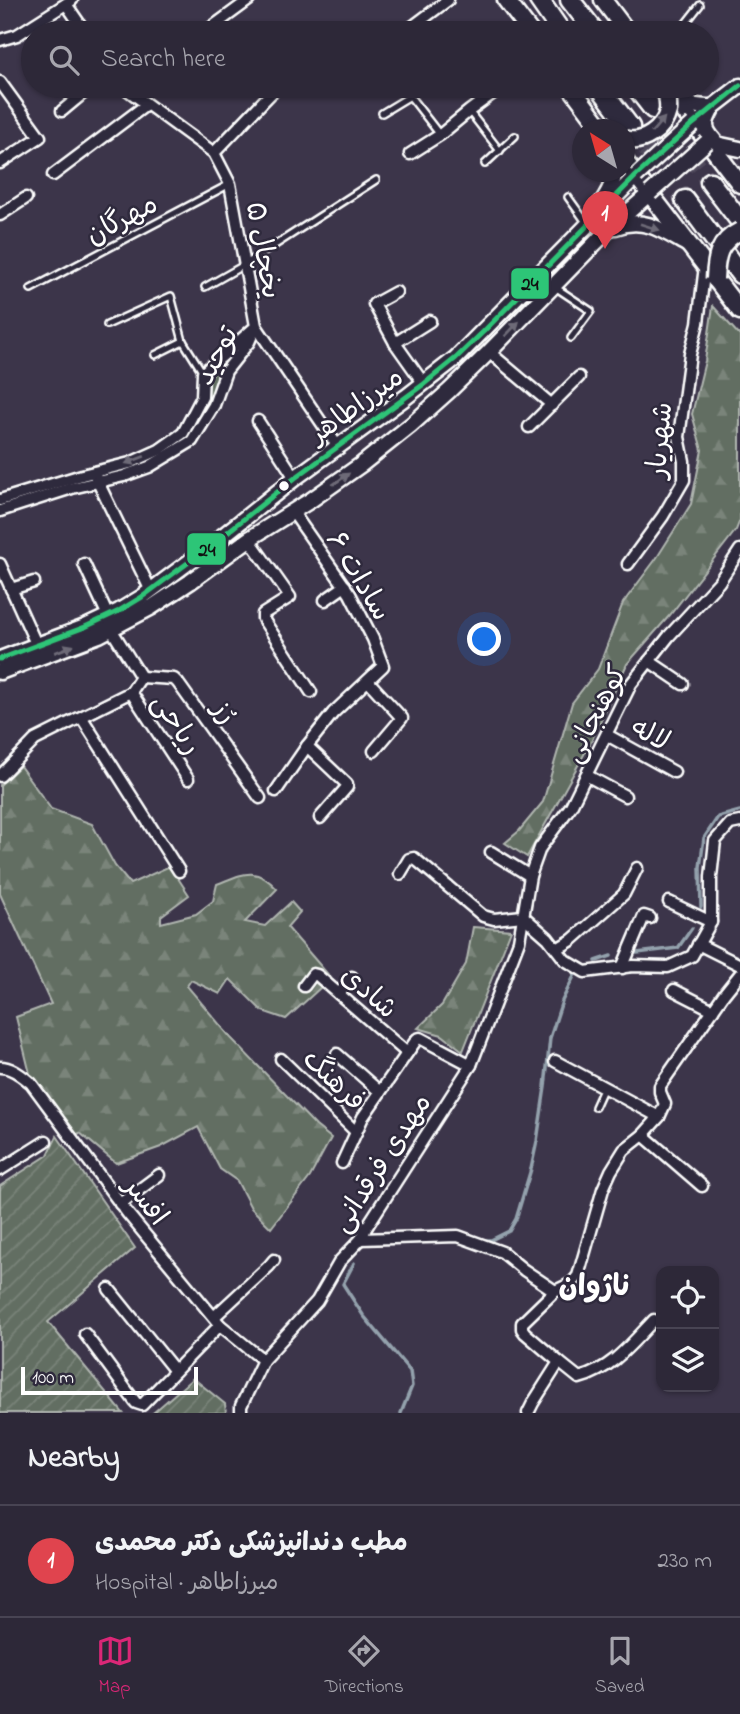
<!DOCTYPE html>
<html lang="en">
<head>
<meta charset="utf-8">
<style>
  :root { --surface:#2d2838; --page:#393443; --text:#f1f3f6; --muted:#a7a6ae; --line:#484453; --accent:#db2777 }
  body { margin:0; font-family:"Indie Flower","Playpen Sans Arabic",sans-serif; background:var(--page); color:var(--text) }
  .controls { position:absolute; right:21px; bottom:21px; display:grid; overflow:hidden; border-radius:14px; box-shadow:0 2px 5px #0004 }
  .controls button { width:63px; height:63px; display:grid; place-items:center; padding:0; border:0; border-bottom:2px solid var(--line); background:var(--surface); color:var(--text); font:35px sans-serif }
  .compass { position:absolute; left:572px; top:119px; width:63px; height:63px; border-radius:50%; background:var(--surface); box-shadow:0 2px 5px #0004; rotate:323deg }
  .scale { position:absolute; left:21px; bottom:18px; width:177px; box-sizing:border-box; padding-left:7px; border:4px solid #fff; border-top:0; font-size:19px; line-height:24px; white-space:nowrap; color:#fff; -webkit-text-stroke:5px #2f2a3d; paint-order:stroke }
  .you { position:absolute; left:485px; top:640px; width:24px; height:24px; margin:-18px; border:5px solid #fff; border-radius:50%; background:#1a73e8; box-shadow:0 0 0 10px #1a73e833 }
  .badge { display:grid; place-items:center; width:46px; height:46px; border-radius:50%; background:var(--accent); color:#fff; font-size:23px; font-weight:700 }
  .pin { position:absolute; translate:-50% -58px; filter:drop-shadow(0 2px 4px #0008) }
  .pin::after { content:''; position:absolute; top:37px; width:24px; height:21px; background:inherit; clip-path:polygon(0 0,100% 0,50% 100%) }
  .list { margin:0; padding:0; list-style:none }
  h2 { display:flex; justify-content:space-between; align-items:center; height:91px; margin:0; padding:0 28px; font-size:30px }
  h2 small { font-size:23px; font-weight:400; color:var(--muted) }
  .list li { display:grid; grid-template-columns:46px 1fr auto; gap:21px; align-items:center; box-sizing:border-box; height:112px; padding:0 28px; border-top:2px solid var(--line) }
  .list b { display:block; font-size:26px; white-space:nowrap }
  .list p { margin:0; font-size:23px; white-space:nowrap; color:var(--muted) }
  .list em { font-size:23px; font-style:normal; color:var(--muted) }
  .icon { flex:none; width:38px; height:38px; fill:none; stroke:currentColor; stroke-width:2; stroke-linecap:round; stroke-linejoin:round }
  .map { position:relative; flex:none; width:740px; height:1413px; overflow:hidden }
  .search { position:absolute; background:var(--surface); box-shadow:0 2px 5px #0004; left:21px; right:21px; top:21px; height:77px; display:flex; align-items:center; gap:18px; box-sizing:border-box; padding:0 24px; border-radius:38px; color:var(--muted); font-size:26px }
  .sheet { height:203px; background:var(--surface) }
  nav { display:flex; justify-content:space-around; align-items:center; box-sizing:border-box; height:98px; border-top:2px solid var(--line); background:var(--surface); font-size:19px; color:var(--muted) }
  nav a { display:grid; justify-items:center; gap:4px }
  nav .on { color:var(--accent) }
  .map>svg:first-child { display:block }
</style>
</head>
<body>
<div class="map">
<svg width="740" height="1413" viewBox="0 0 740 1413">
  <defs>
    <pattern id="forest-firs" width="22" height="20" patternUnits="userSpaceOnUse" patternTransform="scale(1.75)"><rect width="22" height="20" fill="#626e62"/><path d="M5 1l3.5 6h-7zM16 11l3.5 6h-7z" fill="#7a847a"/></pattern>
    <pattern id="garden-furrows" width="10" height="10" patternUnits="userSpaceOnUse" patternTransform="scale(1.75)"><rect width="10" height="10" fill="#626e62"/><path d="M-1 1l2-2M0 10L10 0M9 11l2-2" fill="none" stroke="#7a847a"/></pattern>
  </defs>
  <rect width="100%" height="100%" fill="#3c354a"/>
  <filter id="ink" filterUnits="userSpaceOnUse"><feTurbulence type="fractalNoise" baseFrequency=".0143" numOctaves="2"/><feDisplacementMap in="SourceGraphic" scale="14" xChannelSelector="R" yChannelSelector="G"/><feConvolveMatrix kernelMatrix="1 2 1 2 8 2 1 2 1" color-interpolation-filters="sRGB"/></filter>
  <g filter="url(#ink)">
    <g fill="url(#forest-firs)" stroke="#b0b6b0" stroke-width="2">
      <polygon points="713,306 740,336 740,520 736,530 670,615 627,664 591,742 527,857 505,843 519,831 543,802 572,703 598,669 623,603 656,559 691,504 702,450 692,414 705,361"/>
      <polygon points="251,333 216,391 191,440 149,467 0,510 0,502 97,473 184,435 205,376"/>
      <path d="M 20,766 L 51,809 L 92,824 L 115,866 L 130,884 L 170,866 L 189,895 L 161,916 L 161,923 L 196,914 L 213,901 L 217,884 C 243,874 255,865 277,889 L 245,922 L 265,926 L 291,902 L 300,912 L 287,927 L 331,978 L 286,1019 L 262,1011 L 230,979 L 220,994 L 191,980 L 187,986 L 231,1038 L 316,1126 L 331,1138 L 310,1177 L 271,1228 L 251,1208 L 237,1181 L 220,1169 L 198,1127 L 161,1147 L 116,1163 L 80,1133 L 75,1135 L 31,1078 L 16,1017 L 51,1004 L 0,894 L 0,785 Z"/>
      <polygon points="473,927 511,930 463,1051 442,1035 418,1028 442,1005 466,964"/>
    </g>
    <g fill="url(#garden-furrows)" stroke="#b0b6b0" stroke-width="2">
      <polygon points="57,1136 135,1248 48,1322 123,1413 0,1413 0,1186 48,1155"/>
      <polygon points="193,1378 225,1404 226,1413 153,1413"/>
    </g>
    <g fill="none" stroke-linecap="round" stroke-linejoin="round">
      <g stroke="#94a2ad" stroke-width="3.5">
        <polyline points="701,907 700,867 704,838 718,817 740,811"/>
        <polyline points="637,953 678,948 692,928"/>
        <polyline points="596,961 611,956"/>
        <polyline points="479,1240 491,1240 509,1231 516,1219 531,1169 537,1141 545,1087 550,1038 562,1001 575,974"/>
        <polyline points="354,1263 343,1284 363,1315 410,1371 412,1386 401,1413"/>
      </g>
      <g stroke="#50495c" stroke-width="18" stroke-dasharray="18 9" stroke-linecap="butt">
        <polyline points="654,110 710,182"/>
        <polyline points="630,127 685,200"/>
      </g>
      <g stroke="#fff" stroke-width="10">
        <g id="lane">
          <polyline points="678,33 700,5"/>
          <polyline points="402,86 440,135"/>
          <polyline points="469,111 500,151"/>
          <polyline points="382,113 410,96"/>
          <polyline points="485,164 515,136"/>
          <polyline points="568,197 586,222"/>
          <polyline points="205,287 244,265 376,180"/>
          <polyline points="555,287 591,311 571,338"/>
          <polyline points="31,289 230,184"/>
          <polyline points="107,325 171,296 183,341 203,373"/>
          <polyline points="155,355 183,341"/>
          <polyline points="595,1107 604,1087"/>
        </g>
      </g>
      <g stroke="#fff" stroke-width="15">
        <g id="street">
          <polyline points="66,4 86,33"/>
          <polyline points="204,33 249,0"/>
          <polyline points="404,33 448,0"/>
          <polyline points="0,40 17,35 72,0"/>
          <polyline points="0,82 40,137 0,163"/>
          <polyline points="122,86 214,153 230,184 256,326 338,447"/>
          <polyline points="62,111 92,86"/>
          <polyline points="214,153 278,86"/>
          <polyline points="410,154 440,135 469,111 503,86 535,86"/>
          <polyline points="53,175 146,105"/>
          <polyline points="0,215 26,198"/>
          <polyline points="396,292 374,304 395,343 424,384"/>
          <polyline points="395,343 430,321"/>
          <polyline points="489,352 552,405"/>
          <polyline points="258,421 295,478"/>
          <polyline points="529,427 579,377"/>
          <polyline points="96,478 151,591"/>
          <polyline points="0,500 82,475 130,463 159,450 183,433 202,397 203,373 253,329"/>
          <polyline points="0,511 72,488 124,476 149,467 192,441 214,405 226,371 249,342 256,326"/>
          <polyline points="249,539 290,597 263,614 263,619 311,692"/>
          <polyline points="0,564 37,646"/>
          <polyline points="84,564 108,616"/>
          <polyline points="628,564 663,516 684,480 684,461 679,437 690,354 698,323 705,266"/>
          <polyline points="11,589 34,582"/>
          <polyline points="325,600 345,586"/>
          <polyline points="111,629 141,677"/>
          <polyline points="649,661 683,684"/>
          <polyline points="141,677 174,679 178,683 260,798"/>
          <polyline points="368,681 402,718 374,751"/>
          <polyline points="131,692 188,779"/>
          <polyline points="82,718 179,871"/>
          <polyline points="607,735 674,772"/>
          <polyline points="307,746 347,784 347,787 320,818"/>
          <polyline points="586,775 625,796"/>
          <polyline points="0,776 35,740 131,692 141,677"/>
          <polyline points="276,791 307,746 333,713 383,666 373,639 350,594 292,511"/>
          <polyline points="491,852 530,876"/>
          <polyline points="400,874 409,859 414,858 483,916 494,919 523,916 548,938 565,960 585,972 633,966 668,967 692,956 711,922 711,877 715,841 730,824 740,822"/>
          <polyline points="669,902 711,922"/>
          <polyline points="698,944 740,965"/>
          <polyline points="557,949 572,940 624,894 637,868"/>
          <polyline points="622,968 644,916 650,918"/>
          <polyline points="304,986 313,974 317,975 407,1053"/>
          <polyline points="674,990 713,1010"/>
          <polyline points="339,994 352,977"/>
          <polyline points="337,1054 380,1092"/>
          <polyline points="281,1059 356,1132"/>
          <polyline points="555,1061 659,1117"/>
          <path d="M 0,1067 C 12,1067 22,1076 31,1083 L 128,1214 L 220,1325 L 263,1360"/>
          <polyline points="643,1135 702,1186"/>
          <polyline points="342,1163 363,1117 417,1039 420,1038 471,1065"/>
          <polyline points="0,1170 46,1141"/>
          <polyline points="120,1204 159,1175"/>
          <polyline points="361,1239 458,1236 502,1252 524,1270 555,1291"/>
          <polyline points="109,1289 175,1371"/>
          <polyline points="214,1317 269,1266 274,1260"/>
          <polyline points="85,1334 136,1403 142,1405 220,1325"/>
          <path d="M 559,1362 L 579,1378 C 612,1369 631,1344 654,1320"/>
          <polyline points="241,1413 241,1406 263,1360 317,1301 340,1261 361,1239 366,1228 471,1065 519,941 530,876 540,848 571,806 631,684 669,636 719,582 740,550"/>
          <polyline points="528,1413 533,1403 559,1362 525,1333 522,1329 522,1323 555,1291 572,1283 578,1276 603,1189 611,1171 624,1150 643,1135 659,1117 665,1104 660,1092 660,1086 724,994 740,974"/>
        </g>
      </g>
      <g stroke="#fff" stroke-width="19">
        <g id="secondary">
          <path d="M 673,94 C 684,105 697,107 713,107 C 705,122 702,127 714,140"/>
          <polyline points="705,113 740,86"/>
          <polyline points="707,142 740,149"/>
          <path d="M 600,205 C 607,195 614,184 614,172"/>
          <path d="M 616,227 C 644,216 663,231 688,245"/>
          <polyline points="0,659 85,627 119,611 142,597 205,550 295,478 406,397 456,358 636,176"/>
          <polyline points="0,672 99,635 152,607 190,582 249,539 311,500 362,464 411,425 449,391 489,352 608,230 650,193"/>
        </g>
      </g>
      <g stroke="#fff" stroke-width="21">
        <g id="primary">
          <polyline points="506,0 531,33"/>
          <polyline points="603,0 628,33"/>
          <polyline points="570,86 603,130"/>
          <polyline points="665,86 740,184"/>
          <polyline points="624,160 740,311"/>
        </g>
      </g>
      <g stroke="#fff" stroke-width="23">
        <g id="highway">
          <polyline points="539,0 562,33"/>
          <polyline points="570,0 596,33"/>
          <polyline points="599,86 630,127"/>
          <polyline points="635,86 653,109"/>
          <polyline points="710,182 740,221"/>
          <polyline points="685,200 740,274"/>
        </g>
      </g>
      <use href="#lane" stroke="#2f2a3d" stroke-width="5"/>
      <use href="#street" stroke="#2f2a3d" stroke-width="10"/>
      <use href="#secondary" stroke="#2f2a3d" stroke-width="14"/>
      <use href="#primary" stroke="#2f2a3d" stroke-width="16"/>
      <use href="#highway" stroke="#2f2a3d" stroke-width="18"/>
      <g stroke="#fff" stroke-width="19" stroke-linecap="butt">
        <g id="secondary-bridge">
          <polyline points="636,176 693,124"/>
          <polyline points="650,193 707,142"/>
        </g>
      </g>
      <g stroke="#fff" stroke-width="21" stroke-linecap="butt">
        <g id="primary-bridge">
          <path d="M 624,139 C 643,145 664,129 668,111 C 669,104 667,96 666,88"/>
          <path d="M 715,279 C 716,257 718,242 740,231"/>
        </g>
      </g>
      <use href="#secondary-bridge" stroke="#2f2a3d" stroke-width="14"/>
      <use href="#primary-bridge" stroke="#2f2a3d" stroke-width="16"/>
      <g stroke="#2f2a3d" stroke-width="10">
        <polyline id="bus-1" points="0,659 85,627 119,611 142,597 205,550 295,478 424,384 456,358 483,332 636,176 693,124 740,86"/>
      </g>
      <use href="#bus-1" stroke="#2dc577" stroke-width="5"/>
    </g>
    <defs><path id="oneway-solid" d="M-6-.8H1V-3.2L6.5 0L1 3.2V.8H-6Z" transform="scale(1.75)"/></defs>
    <g fill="#6d6a77">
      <use href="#oneway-solid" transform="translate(658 125) rotate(-49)"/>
      <use href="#oneway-solid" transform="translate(650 227) rotate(18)"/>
      <use href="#oneway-solid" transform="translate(512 329) rotate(-46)"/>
      <use href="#oneway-solid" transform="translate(135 460) rotate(159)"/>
      <use href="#oneway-solid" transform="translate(341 479) rotate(-35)"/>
      <use href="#oneway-solid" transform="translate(64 649) rotate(-21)"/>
    </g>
  </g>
  <circle fill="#fff" stroke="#2f2a3d" stroke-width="2.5" cx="284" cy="486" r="6"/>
  <g text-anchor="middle" stroke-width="5" stroke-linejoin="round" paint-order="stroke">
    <g font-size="28" fill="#fff" stroke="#2f2a3d">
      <text transform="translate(121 218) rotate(-28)" y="10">مهرگان</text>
      <text transform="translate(265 250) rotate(80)" y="10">یخچال ۵</text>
      <text transform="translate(215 355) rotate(-62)" y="10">توحید</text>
      <text transform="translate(355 404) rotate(-36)" y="10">میرزاطاهر</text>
      <text transform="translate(658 440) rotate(-85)" y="10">شهریار</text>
      <text transform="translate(360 575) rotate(59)" y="10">سادات ۶</text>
      <text transform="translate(226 711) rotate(55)" y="10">رُز</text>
      <text transform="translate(594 713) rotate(-62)" y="10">کوهنجانی</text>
      <text transform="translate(178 723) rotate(57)" y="10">ریاحی</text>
      <text transform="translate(651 733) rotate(29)" y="10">لاله</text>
      <text transform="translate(370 991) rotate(41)" y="10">شادی</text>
      <text transform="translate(335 1079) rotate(44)" y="10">فرهنگ</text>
      <text transform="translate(380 1162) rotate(-57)" y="10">مهدی فرقدانی</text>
      <text transform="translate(147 1200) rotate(52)" y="10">افسر</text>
    </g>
    <g font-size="30" font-weight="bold" fill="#fff" stroke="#2f2a3d">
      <text x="594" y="1295">ناژوان</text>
    </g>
  </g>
  <g stroke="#2f2a3d" stroke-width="2.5">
    <rect x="510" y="267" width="40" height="33" rx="7" fill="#2dc577"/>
    <rect x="186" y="532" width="41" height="34" rx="7" fill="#2dc577"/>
  </g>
  <g font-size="19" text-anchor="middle" font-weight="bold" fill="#111">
    <text x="530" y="290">24</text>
    <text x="207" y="556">24</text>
  </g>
</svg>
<div class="controls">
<button><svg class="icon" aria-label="locate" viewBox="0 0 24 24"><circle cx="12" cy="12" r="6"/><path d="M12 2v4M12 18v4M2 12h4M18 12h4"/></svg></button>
<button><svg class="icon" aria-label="layers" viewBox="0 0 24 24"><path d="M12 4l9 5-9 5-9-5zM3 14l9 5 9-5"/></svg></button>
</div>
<svg class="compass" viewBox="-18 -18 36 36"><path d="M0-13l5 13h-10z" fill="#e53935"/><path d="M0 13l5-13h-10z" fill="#a7a6ae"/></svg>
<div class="scale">100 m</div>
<div class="you"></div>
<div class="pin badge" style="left:605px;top:249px;background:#e0444e">1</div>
<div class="search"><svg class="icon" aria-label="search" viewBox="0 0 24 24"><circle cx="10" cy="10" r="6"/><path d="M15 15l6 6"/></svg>Search here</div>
</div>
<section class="sheet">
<h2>Nearby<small></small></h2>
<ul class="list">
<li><span class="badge" style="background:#e0444e">1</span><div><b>مطب دندانپزشکی دکتر محمدی</b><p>Hospital · میرزاطاهر</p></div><em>230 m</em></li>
</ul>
</section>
<nav>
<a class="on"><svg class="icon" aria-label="map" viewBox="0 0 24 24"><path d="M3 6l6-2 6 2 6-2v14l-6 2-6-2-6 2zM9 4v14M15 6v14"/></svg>Map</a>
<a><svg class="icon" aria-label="directions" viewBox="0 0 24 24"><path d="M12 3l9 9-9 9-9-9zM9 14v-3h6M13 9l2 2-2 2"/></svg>Directions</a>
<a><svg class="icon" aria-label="saved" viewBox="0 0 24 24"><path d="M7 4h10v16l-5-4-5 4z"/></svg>Saved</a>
</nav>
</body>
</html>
